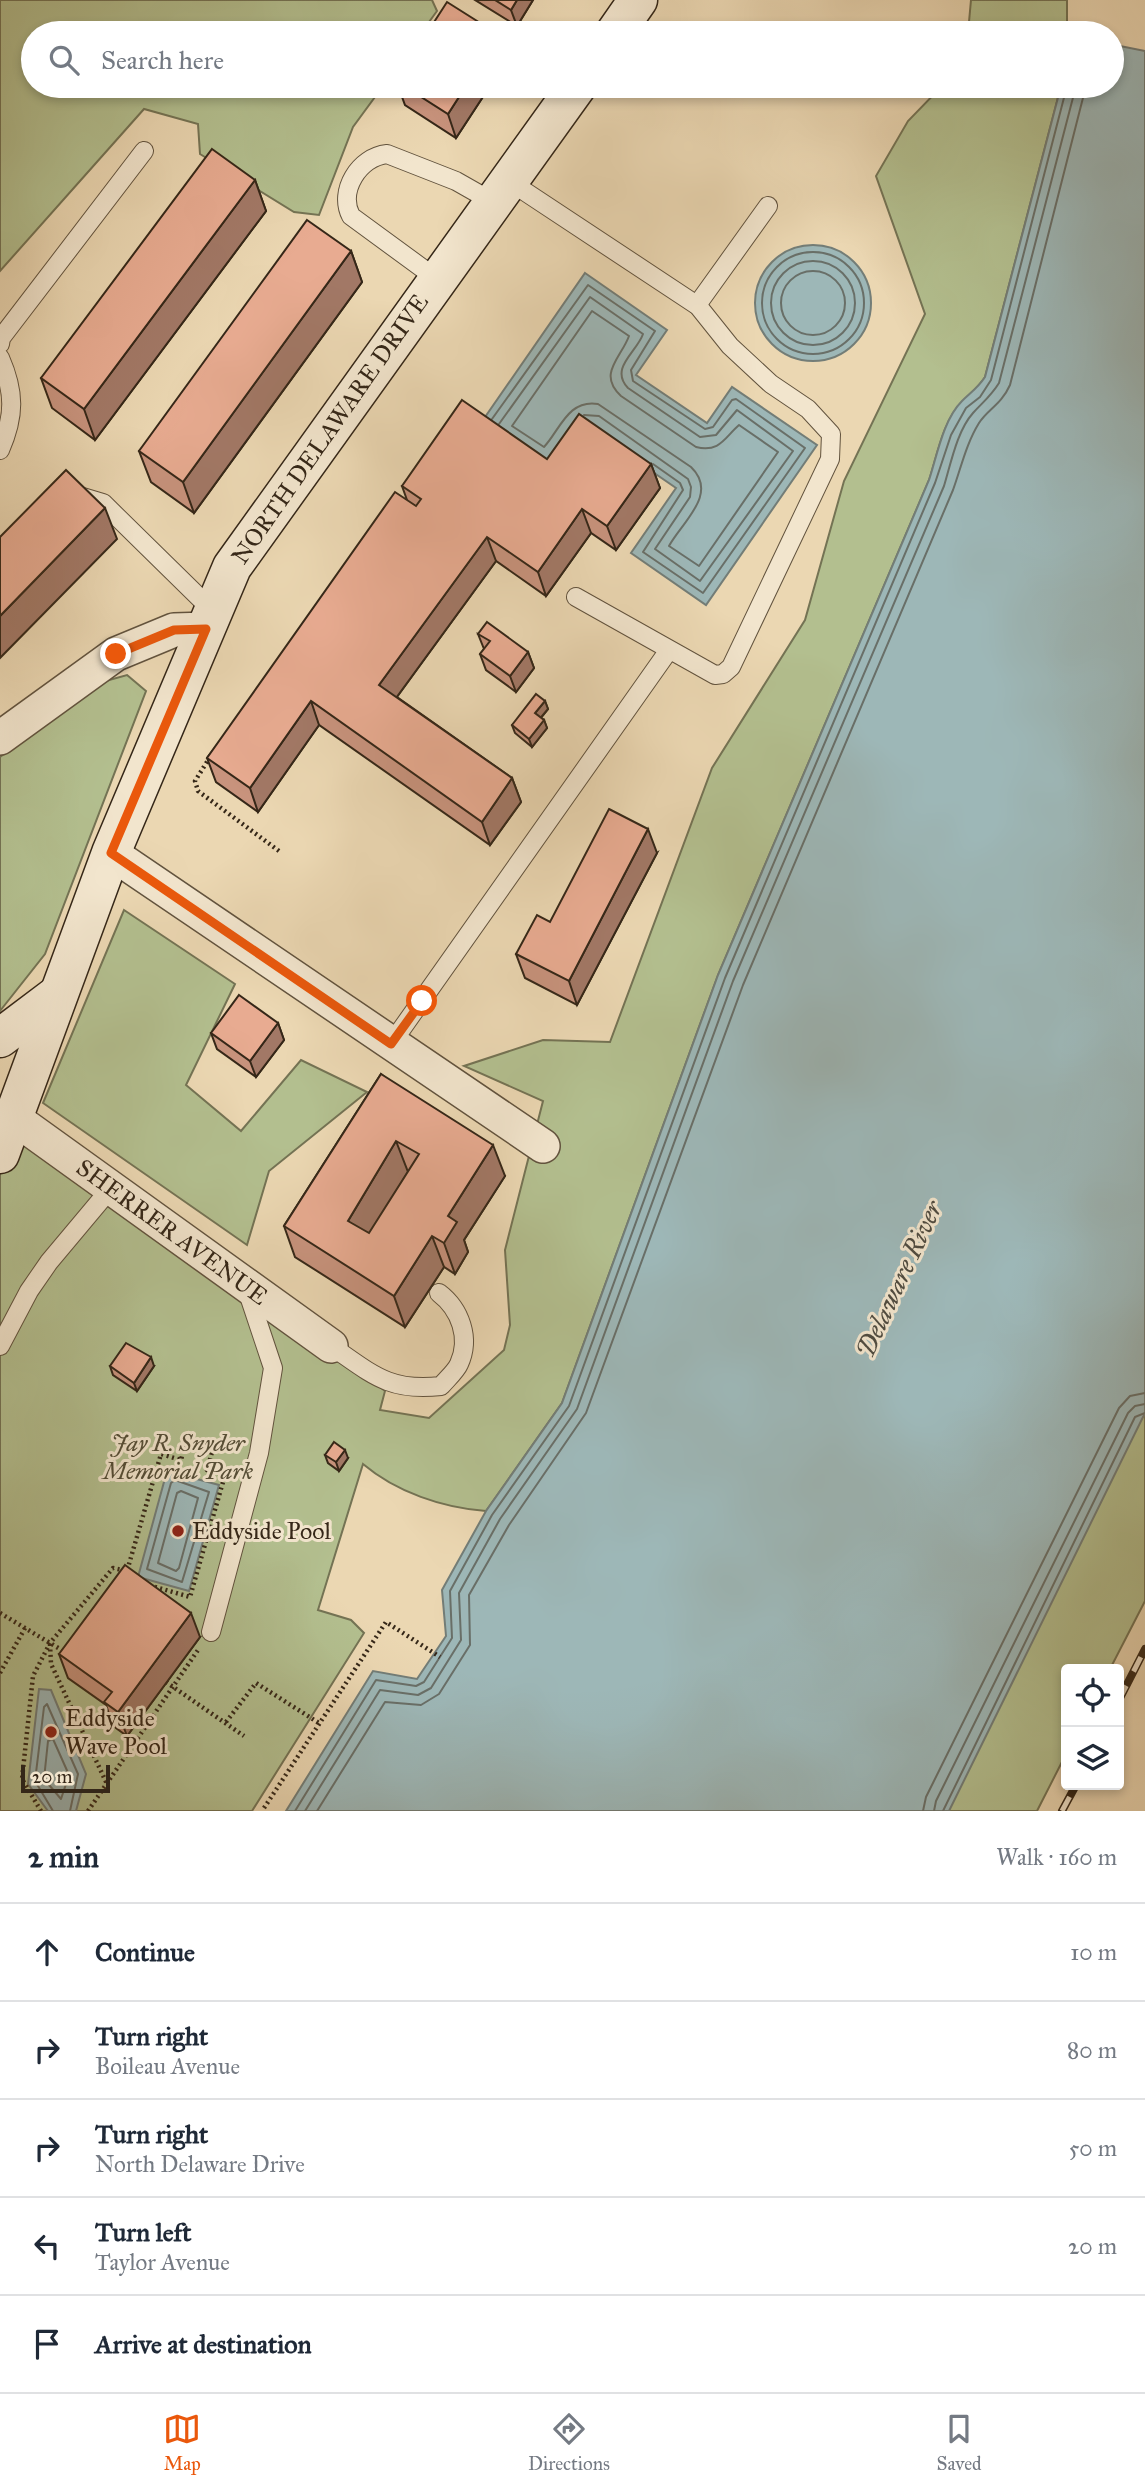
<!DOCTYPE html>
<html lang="en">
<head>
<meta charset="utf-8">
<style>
  :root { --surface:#fff; --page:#f2f2f3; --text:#1f2937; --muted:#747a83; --line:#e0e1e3; --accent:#ea580c }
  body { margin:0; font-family:"IM FELL Great Primer",serif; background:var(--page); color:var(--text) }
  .controls { position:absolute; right:21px; bottom:21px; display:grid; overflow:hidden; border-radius:7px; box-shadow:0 4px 10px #0003 }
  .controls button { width:63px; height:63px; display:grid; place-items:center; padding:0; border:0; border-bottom:2px solid var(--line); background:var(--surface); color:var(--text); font:35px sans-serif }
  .scale { position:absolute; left:21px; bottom:18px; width:89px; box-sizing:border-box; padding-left:7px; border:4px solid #352718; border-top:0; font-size:19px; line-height:24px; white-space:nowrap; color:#352718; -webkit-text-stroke:5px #f2e5cd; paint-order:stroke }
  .stop { position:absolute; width:21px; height:21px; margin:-16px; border:5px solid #ea580c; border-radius:50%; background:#fff }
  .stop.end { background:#ea580c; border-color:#fff; box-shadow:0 2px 7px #0008 }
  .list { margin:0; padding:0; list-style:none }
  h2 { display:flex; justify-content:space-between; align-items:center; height:91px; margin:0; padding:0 28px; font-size:30px }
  h2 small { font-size:23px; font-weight:400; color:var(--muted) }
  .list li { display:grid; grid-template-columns:46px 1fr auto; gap:21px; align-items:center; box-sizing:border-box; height:98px; padding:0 28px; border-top:2px solid var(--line) }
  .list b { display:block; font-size:26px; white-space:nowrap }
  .list p { margin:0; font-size:23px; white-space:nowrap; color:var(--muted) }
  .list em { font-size:23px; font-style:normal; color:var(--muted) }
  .icon { flex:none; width:38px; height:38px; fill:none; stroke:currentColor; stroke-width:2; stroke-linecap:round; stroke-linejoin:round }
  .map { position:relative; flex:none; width:1145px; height:1811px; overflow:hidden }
  .search { position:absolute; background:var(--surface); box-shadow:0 4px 10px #0003; left:21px; right:21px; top:21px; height:77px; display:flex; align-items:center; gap:18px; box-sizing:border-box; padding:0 24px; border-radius:38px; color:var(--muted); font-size:26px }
  .sheet { height:581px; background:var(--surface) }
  nav { display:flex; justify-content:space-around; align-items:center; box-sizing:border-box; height:98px; border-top:2px solid var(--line); background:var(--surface); font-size:19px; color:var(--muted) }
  nav a { display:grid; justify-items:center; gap:4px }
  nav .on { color:var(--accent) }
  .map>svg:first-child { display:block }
</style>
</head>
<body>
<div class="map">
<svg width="1145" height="1811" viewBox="0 0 1145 1811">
  <rect width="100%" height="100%" fill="#ebd7b2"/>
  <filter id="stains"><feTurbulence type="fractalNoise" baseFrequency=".00286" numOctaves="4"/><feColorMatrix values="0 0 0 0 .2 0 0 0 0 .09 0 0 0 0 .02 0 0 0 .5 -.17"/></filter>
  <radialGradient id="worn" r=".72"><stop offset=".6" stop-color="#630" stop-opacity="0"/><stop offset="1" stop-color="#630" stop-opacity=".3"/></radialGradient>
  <g fill="#b3bf8f" stroke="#747354" stroke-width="2">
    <polygon points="0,0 432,0 437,11 421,33 33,33 33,86 383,86 353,127 319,215 294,212 200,154 198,124 144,109 0,271"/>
    <polygon points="971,0 1067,0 1067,33 968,33"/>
    <path d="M 942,86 L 1061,86 L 985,377 C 978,388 970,393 962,402 C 943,420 937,456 929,480 L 718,975 L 562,1403 L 486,1511 C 443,1508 396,1492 363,1464 L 318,1610 L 351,1620 L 364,1633 L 252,1811 L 0,1811 L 0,1154 L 14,1118 L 244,1283 L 385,1391 L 380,1410 L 429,1418 L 504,1350 L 510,1325 L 505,1250 L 543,1101 L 464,1066 L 543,1040 L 610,1042 L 712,768 L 805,620 L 844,481 L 925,314 L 876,176 L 908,121 Z"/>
    <polygon points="127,675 146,691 45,954 0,1011 0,757 102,682"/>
    <polygon points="124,910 235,984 186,1085 241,1131 301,1060 367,1092 269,1171 247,1245 43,1103"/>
    <polygon points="1145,1404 1145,1601 1110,1669 1066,1669 1066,1754 1037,1811 944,1811"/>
  </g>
  <g fill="#9db7b7" stroke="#737d77" stroke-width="2">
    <path d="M 1120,46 L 1145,51 L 1145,1413 L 949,1811 L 286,1811 L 373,1671 L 417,1679 L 446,1636 L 442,1590 L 486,1511 L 562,1403 L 718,975 L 929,480 C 937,456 943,420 962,401 C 970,393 978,388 985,377 L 1061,86 L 1112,86 L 1112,49 Z"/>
    <circle cx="813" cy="303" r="58"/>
    <polygon points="585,273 667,330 636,375 707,423 732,387 817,445 706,605 631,553 676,488 590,429 550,485 474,433"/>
    <polygon points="167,1471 219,1485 189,1591 138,1577"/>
    <polygon points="39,1689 51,1690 86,1774 76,1811 48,1811 28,1784"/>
  </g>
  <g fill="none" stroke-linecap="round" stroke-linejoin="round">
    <g stroke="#696f68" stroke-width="2">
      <circle cx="813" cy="303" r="51"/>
      <circle cx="813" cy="303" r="42"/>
      <circle cx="813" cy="303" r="32"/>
      <path d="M 592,311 L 629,336 C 621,358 597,374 621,396 L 696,447 C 720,453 725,437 739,425 L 778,452 L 699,566 L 669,546 C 682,522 719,494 691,467 L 598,404 C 568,399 560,430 544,447 L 512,426 Z"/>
      <polyline points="492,419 588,285 655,331 631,370 633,381 705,429 713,427 732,400 736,399 805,448 703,593 643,552 683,490 680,483 653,464"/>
      <path d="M 499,424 L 590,297 L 643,334 C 637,352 609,368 628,388 L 700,437 L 716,435 L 737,410 L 793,451 L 700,581 L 655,549 L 690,497 L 691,487 L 688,479 L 599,416 L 584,415"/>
      <polygon points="175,1480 209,1492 182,1582 147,1569 171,1483"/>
      <polygon points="181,1491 198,1498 179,1568 176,1571 158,1563 177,1493"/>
      <polygon points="53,1739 69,1775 61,1799 44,1779 48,1741"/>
      <polyline points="53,1811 35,1781 44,1707 47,1704 78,1774 70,1811"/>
      <polyline points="295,1811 376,1680 416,1686 424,1682 452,1638 450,1591 492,1515 569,1406 725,978 935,483 951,435 966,408 980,397 991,380 1067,86"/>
      <path d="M 305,1811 L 380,1690 L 418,1695 L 431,1688 L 461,1640 L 459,1593 L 500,1519 L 577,1409 L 733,981 L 944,486 C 951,463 957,431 973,413 C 983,402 991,396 999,383 L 1076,86"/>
      <path d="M 317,1811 L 385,1702 L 421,1705 L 439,1694 L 470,1645 L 469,1595 L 509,1525 L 586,1413 L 743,985 L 953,490 C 961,468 966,444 979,423 C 988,409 1001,405 1010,385 L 1086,86"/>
      <polyline points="923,1811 926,1797 1119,1408 1130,1396 1145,1393"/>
      <polyline points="934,1811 936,1801 1128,1413 1135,1406 1145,1404"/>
      <polyline points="943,1811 1135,1417 1145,1413"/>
    </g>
    <g stroke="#62533e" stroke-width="20">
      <g id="lane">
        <polyline points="509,181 698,306 730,346 771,384 808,409 831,434 830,459 731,667 723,674 715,675 576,597"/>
        <path d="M 437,279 L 351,216 C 338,191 359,157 387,154 L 456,181 L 493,202"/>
        <polyline points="697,305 768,206"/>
        <polyline points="0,344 1,338 144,151"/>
        <path d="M 0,358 C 15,392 15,416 0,450"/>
        <polyline points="73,494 103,503 213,611"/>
        <polyline points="391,1044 669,650"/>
        <polyline points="0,1346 29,1291 49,1262 111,1188"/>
        <path d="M 331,1346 C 372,1374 389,1392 441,1386 C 447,1379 456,1371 459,1364 C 471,1338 460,1309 439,1293"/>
        <polyline points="211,1632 259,1453 273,1368 247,1290"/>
      </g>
    </g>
    <g stroke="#62533e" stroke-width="36">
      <g id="street">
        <polyline points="0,738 116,654 174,630 207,629"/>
        <polyline points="111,853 543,1146"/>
        <polyline points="14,1118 331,1346"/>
      </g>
    </g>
    <g stroke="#352718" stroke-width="41">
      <g id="secondary">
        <polyline points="615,33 638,0"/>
        <polyline points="0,1038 57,995"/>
        <polyline points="0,1154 111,853 232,567 577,86"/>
      </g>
    </g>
    <g stroke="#352718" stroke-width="4.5" stroke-dasharray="2 3.5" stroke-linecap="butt">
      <polyline points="210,757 195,781 198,791 279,851"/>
      <polyline points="0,1613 65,1652"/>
      <polyline points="50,1644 51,1664 107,1784"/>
      <polyline points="0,1673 25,1628"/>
      <polyline points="166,1682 244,1736"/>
      <polyline points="226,1722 256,1683 319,1723"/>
      <polyline points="264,1808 386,1622 440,1657"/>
      <polyline points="41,1811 22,1779 33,1676 50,1643 113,1568 127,1571 161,1454 181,1460 185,1444 212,1452 207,1470 225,1475 190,1597 152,1586"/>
      <polyline points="88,1811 198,1650"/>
    </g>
    <use href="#lane" stroke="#f2e5cd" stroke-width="18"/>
    <use href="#street" stroke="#f2e5cd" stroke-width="33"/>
    <use href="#secondary" stroke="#f2e5cd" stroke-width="38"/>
    <g stroke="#352718" stroke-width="8">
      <g id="rail">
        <polyline points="1119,1700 1145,1649"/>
        <polyline points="1062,1811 1076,1785"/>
      </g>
    </g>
    <use href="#rail" stroke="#f2e5cd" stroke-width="5" stroke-dasharray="16" stroke-linecap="butt"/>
  </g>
  <g fill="#c8937d" stroke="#352718" stroke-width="2">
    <polygon points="475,0 533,0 517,26"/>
    <polygon points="398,86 490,86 456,138 405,105"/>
    <polygon points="255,180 266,211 95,440 52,408 41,378"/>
    <polygon points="351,251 362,282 194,513 151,482 139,451"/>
    <polygon points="547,459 651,464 660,488 616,550 591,533 546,596 496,561 397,697 512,778 521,802 490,845 319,725 258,812 216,782 207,758 407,500 402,486"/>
    <polygon points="478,634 528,652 534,668 516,692 486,670 480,654 484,649"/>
    <polygon points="545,701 548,709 541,718 544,720 547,728 532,747 515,733 512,725"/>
    <polygon points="657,853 577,1005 525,978 516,954 550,922"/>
    <polygon points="278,1023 284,1040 256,1077 217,1049 211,1033"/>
    <polygon points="381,1074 505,1176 464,1240 468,1252 455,1274 444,1267 405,1327 295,1257 284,1226"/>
    <polygon points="110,1366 154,1366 137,1391 113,1375"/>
    <polygon points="325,1455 348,1458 339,1471 328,1463"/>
    <polygon points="200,1637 127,1736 113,1726 106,1705 68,1678 59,1654"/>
  </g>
  <g fill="#a27866" stroke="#352718" stroke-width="2">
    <polygon points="517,0 533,0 517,26 511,10"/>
    <polygon points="466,86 490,86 456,138 448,114"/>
    <polygon points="255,180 266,211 95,440 84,409"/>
    <polygon points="351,251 362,282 194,513 183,482"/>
    <polygon points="651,464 660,488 616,550 607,526"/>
    <polygon points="105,508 117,539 0,658 0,616"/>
    <polygon points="582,509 591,533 546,596 538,572"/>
    <polygon points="487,537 496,561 388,709 379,685"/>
    <polygon points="528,652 534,668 516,692 510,676"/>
    <polygon points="311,701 319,725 258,812 250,788"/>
    <polygon points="545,701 548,709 538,721 535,713"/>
    <polygon points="544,720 547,728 532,747 529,739"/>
    <polygon points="512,778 521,802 490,845 482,822"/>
    <polygon points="648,829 657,853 577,1005 569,981"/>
    <polygon points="278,1023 284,1040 256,1077 250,1061"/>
    <polygon points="396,1141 408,1172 359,1252 348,1221"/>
    <polygon points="493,1145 505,1176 464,1240 468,1252 455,1274 444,1243 448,1216"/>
    <polygon points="432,1236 444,1267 405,1327 394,1296"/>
    <polygon points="151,1357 154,1366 137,1391 134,1383"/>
    <polygon points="345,1450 348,1458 339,1471 336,1462"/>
    <polygon points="191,1613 200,1637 127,1736 118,1712"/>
  </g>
  <g fill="#e8ab91" stroke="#352718" stroke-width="2" fill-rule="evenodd">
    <polygon points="495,0 517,0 511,10"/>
    <polygon points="447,2 496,33 427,33"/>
    <polygon points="404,86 466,86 448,114"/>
    <polygon points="212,149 255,180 84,409 41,378"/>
    <polygon points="307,220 351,251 183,482 139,451"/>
    <polygon points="462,400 547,459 579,414 651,464 607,526 582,509 538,572 487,537 379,685 512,778 482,822 311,701 250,788 207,758 395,492 416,506 421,499 402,486"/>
    <polygon points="66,470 105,508 0,616 0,537"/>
    <polygon points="487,622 528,652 510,676 480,654 490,641 478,634"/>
    <polygon points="536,694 545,701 535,713 544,720 529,739 512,725"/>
    <polygon points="609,809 648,829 569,981 516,954 537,915 550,922"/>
    <polygon points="239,995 278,1023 250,1061 211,1033"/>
    <path d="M 381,1074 L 493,1145 L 448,1216 L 457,1222 L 444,1243 L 432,1236 L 394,1296 L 284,1226 ZM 396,1141 L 419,1154 L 369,1233 L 348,1221 Z"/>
    <polygon points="126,1343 151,1357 134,1383 110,1366"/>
    <polygon points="334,1442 345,1450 336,1462 325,1455"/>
    <polygon points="125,1565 191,1613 118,1712 104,1702 112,1692 59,1654"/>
  </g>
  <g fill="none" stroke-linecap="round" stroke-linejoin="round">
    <polyline stroke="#ea580c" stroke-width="9" points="116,654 174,630 206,629 111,853 391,1044 422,1001"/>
  </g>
  <g fill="#8f2418" stroke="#f2e5cd" stroke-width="2.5">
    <circle cx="178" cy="1531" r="7"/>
    <circle cx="51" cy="1732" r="7"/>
  </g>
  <g text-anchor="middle" stroke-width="6" stroke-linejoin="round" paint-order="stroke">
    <g font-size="24" fill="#352718" stroke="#f2e5cd">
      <text transform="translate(330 429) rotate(-55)" y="8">NORTH DELAWARE DRIVE</text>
      <text transform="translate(172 1232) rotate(36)" y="8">SHERRER AVENUE</text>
    </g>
    <g font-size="24" font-style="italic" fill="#544d36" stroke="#f2e5cd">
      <text x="178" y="1451">Jay R. Snyder<tspan x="178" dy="28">Memorial Park</tspan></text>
    </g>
    <g font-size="24" fill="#352718" stroke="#f2e5cd" text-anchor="start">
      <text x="192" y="1539">Eddyside Pool</text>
      <text x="65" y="1726">Eddyside<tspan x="65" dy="28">Wave Pool</tspan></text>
    </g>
    <g font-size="26" font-style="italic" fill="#4f4b40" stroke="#f2e5cd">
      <text transform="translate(899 1279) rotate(-65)" y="9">Delaware River</text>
    </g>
  </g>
  <rect width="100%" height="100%" filter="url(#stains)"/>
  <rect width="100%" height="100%" fill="url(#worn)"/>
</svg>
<div class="controls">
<button><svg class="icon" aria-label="locate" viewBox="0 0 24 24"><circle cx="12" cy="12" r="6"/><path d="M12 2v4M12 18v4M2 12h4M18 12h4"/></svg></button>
<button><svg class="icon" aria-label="layers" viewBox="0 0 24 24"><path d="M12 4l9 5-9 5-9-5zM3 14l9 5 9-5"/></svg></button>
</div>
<div class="scale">20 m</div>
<div class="stop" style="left:422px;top:1001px"></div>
<div class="stop end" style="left:116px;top:654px"></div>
<div class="search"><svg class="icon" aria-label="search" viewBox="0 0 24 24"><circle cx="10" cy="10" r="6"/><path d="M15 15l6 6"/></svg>Search here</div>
</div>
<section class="sheet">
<h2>2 min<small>Walk · 160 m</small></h2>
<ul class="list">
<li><svg class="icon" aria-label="ahead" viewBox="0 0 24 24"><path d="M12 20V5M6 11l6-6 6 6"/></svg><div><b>Continue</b></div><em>10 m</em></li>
<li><svg class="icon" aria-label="right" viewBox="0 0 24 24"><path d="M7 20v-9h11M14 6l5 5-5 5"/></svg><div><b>Turn right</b><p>Boileau Avenue</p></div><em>80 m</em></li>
<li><svg class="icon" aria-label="right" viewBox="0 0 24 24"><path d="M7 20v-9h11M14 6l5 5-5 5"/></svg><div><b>Turn right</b><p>North Delaware Drive</p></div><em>50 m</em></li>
<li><svg class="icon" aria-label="left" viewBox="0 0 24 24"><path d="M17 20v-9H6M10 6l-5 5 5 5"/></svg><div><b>Turn left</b><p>Taylor Avenue</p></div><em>20 m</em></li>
<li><svg class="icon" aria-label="arrive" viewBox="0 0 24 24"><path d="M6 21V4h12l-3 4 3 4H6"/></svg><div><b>Arrive at destination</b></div></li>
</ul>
</section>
<nav>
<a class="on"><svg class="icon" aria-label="map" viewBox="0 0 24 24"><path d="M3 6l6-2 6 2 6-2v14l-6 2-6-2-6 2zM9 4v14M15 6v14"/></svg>Map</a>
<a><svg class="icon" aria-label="directions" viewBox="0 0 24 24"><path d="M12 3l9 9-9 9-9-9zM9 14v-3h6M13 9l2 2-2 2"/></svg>Directions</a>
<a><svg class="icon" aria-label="saved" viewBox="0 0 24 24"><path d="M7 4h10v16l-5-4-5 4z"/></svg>Saved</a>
</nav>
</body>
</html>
